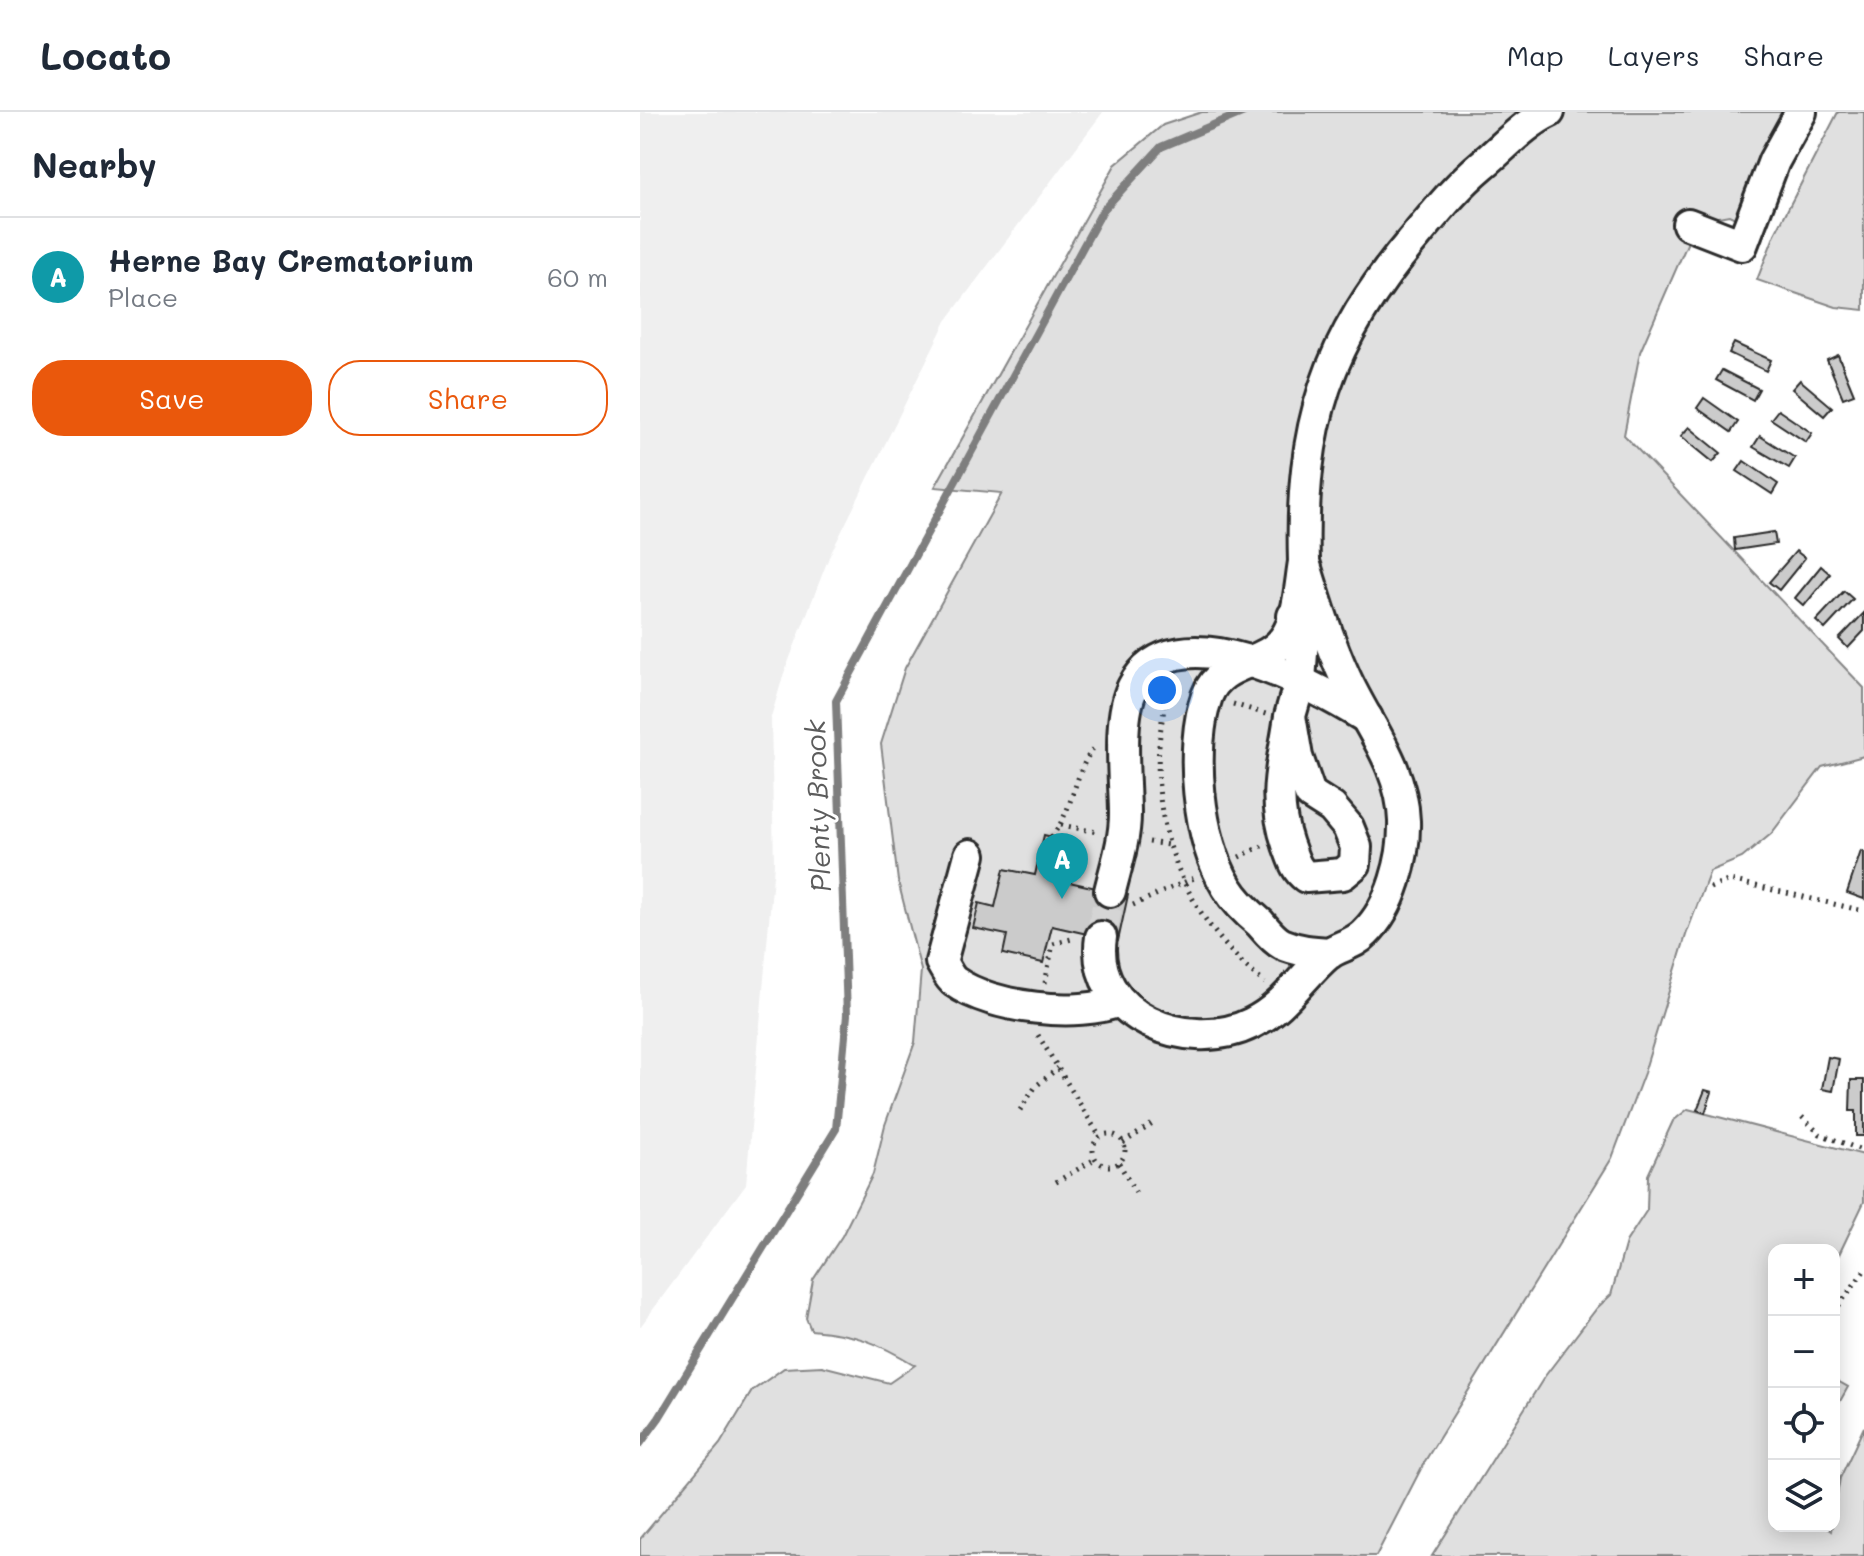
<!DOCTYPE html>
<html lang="en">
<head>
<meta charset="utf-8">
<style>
  :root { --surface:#fff; --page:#f6f6f7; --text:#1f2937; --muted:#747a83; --line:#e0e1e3; --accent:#ea580c }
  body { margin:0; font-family:Mali,sans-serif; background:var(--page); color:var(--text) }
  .controls { position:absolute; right:24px; bottom:24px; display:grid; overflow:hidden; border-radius:16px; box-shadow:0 4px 20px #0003 }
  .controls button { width:72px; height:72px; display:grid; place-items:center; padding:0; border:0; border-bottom:2px solid var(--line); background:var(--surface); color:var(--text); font:40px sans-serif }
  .you { position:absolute; left:522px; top:578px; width:28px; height:28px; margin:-20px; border:6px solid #fff; border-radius:50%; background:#1a73e8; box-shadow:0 0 0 12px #1a73e833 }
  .badge { display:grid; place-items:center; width:52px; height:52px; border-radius:50%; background:var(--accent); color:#fff; font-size:26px; font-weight:700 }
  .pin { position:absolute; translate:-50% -66px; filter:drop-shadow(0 2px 4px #0008) }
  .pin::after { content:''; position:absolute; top:42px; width:28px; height:24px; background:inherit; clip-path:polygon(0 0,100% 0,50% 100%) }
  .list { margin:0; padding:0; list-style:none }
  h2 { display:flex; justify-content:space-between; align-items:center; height:104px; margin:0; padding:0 32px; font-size:34px }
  h2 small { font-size:26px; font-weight:400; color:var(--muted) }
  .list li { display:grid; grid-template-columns:52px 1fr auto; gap:24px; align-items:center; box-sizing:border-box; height:120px; padding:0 32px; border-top:2px solid var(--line) }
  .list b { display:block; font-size:30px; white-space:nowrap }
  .list p { margin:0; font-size:26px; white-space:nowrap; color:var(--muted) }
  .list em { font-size:26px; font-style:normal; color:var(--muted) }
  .actions { display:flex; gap:16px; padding:24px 32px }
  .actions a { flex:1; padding:18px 0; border:2px solid var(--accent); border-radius:32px; text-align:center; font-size:28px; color:var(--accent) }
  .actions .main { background:var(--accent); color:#fff }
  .icon { flex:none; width:44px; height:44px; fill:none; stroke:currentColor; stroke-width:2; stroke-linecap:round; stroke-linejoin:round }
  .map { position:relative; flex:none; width:1224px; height:1444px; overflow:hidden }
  header { display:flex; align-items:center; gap:48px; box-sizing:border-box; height:112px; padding:0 40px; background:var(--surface); border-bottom:2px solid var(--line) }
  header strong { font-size:38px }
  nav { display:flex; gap:44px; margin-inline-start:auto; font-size:28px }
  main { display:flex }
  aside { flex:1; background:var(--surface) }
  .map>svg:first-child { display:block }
</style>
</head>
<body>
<header>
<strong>Locato</strong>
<nav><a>Map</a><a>Layers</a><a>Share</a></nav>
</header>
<main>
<aside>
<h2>Nearby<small></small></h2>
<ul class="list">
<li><span class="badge" style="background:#0f9aa8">A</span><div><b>Herne Bay Crematorium</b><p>Place</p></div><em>60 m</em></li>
</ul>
<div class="actions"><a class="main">Save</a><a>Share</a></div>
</aside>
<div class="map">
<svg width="1224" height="1444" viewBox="0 0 1224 1444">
  <rect width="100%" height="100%" fill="#fff"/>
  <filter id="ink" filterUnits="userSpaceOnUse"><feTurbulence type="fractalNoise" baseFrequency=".0125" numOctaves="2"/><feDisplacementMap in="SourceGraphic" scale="16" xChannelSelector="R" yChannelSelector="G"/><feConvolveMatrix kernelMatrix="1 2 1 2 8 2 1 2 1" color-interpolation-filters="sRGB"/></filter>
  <g filter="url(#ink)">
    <polygon fill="#efefef" points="0,0 463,0 306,209 189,445 144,561 131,605 134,752 106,1072 0,1215"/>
    <g fill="#e0e0e0" stroke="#868686" stroke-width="2">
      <path d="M 562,0 L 1173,0 L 1112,114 L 1089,103 L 1057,109 L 1000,240 L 984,323 L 1224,576 L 1224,644 L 1182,655 L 1131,722 L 1102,746 L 1070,759 L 1046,823 L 1004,961 L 972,1046 L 785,1349 L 736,1444 L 0,1444 L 0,1427 L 80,1332 L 112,1279 L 144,1256 L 182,1254 L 249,1271 L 275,1253 C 237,1230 216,1222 171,1218 L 166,1206 L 173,1168 L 202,1124 L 233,1062 L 245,1013 L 275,930 L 281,858 L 258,769 L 241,632 L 265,556 L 362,381 L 295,375 L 475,53 L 523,13 Z"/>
      <polygon points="1198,0 1224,0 1224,198 1196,195 1117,168 1135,122"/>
      <polygon points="1048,997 1224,1043 1224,1090 1194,1153 1194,1138 1134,1138 1134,1414 1184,1414 1191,1419 1200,1366 1224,1315 1224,1444 792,1444 905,1264 957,1196 971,1183 986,1130 1007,1098 1008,1063 1033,1009"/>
      <polygon points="1194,1267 1208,1275 1194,1300"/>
    </g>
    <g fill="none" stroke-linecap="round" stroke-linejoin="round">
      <polyline stroke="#7e7e7e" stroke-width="8" points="0,1332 19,1306 196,1017 207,903 196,589 463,98 521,35 604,0"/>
    </g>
    <g fill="#cbcbcb" stroke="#2b2b2b" stroke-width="2">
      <polygon points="1094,231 1131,248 1126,259 1089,241"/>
      <polygon points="1198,243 1214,282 1203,286 1187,248"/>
      <polygon points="1082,258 1119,277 1113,288 1076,268"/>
      <polygon points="1160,268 1192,295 1184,304 1152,277"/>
      <polygon points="1064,286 1098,310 1091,320 1057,296"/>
      <polygon points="1138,298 1172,321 1166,330 1131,307"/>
      <polygon points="1049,315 1081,341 1073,350 1041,324"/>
      <polygon points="1120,324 1155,346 1149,356 1113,335"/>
      <polygon points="1104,349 1138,372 1132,382 1097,359"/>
      <polygon points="1134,420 1136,432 1095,438 1094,426"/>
      <polygon points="1156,439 1165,446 1139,478 1129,470"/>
      <polygon points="1181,454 1190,462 1164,494 1155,486"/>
      <polygon points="1204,479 1213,487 1185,517 1176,509"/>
      <polygon points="1224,501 1224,519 1208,536 1199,527"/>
      <polygon points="404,723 420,727 411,766 488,783 478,829 412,814 403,851 363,842 367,823 333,816 339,791 355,795 364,757 395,763"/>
      <polygon points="1221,739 1224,740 1224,787 1207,781"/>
      <polygon points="1188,945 1199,947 1193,979 1182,977"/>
      <polygon points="1211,968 1224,968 1224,1024 1216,1024 1216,999 1210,999"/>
      <polygon points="1065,978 1072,980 1065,1001 1057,998"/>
    </g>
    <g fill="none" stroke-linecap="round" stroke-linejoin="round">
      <polyline stroke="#d5d5d5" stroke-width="30" stroke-dasharray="30 15" stroke-linecap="butt" points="461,825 470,779"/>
      <g stroke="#2b2b2b" stroke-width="36">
        <g id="minor">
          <polyline points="1048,112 1102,133 1134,49 1161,0"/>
          <path d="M 664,450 C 660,314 686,229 776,124 C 797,99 817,74 842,53 C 863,36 885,11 909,0"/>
          <path d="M 650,604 C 643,654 631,683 648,733 C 653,746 655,757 666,765 L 703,762 L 715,752 L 716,735 L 708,715 L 692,696 L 670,682 L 657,645 L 650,604 L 660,569 L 663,526 L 653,504"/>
          <path d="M 330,743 L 301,850 C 305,856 309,866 315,870 C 351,896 439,906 479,889"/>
          <path d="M 470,779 C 476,754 485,728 485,702 C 485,668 477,606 493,575 C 534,494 676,575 727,606"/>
          <path d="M 461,825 C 449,904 549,943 612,911 C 645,895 661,865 688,842 C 699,834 715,832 725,821 C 752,795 765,745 764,709 C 762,652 727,614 705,565 C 688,528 676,489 664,450 C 660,474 659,507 644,527 C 624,555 581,547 567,584 C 549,635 558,728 587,775 C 595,788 608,801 620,811 C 626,818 634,828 642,832 C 658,839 673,840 690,841"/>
        </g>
      </g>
      <g stroke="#2b2b2b" stroke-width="5" stroke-dasharray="2 6" stroke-linecap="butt">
        <path d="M 529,577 C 498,688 535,799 625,871"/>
        <polyline points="593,592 626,602"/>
        <polyline points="421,713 457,720"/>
        <path d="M 411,725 C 435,697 433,660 456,633"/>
        <polyline points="509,730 528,733"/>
        <polyline points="599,745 622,734"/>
        <polyline points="1070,776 1090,768 1224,799"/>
        <polyline points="493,793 554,766"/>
        <polyline points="405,871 413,832 435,826"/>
        <polyline points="398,923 460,1025"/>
        <polyline points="380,998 396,974 418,956"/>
        <polyline points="1162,1005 1180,1022 1224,1039"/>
        <circle cx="469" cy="1038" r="16"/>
        <polyline points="483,1031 514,1011"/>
        <polyline points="479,1051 498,1085"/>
        <polyline points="416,1070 455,1047"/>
        <polyline points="1194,1200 1224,1159"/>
      </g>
      <use href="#minor" stroke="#fff" stroke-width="30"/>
    </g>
  </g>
  <g text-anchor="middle" stroke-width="6" stroke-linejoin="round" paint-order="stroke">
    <g font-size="28" font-style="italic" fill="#5c5c5c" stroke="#fff">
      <text transform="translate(178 694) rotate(-92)" y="10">Plenty Brook</text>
    </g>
  </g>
</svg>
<div class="controls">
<button>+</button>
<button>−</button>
<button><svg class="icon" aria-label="locate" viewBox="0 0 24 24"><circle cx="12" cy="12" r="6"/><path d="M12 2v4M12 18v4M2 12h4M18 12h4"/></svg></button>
<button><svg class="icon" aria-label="layers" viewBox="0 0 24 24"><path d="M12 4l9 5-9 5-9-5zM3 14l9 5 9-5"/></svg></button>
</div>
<div class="you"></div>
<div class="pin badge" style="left:422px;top:787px;background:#0f9aa8">A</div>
</div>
</main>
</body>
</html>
